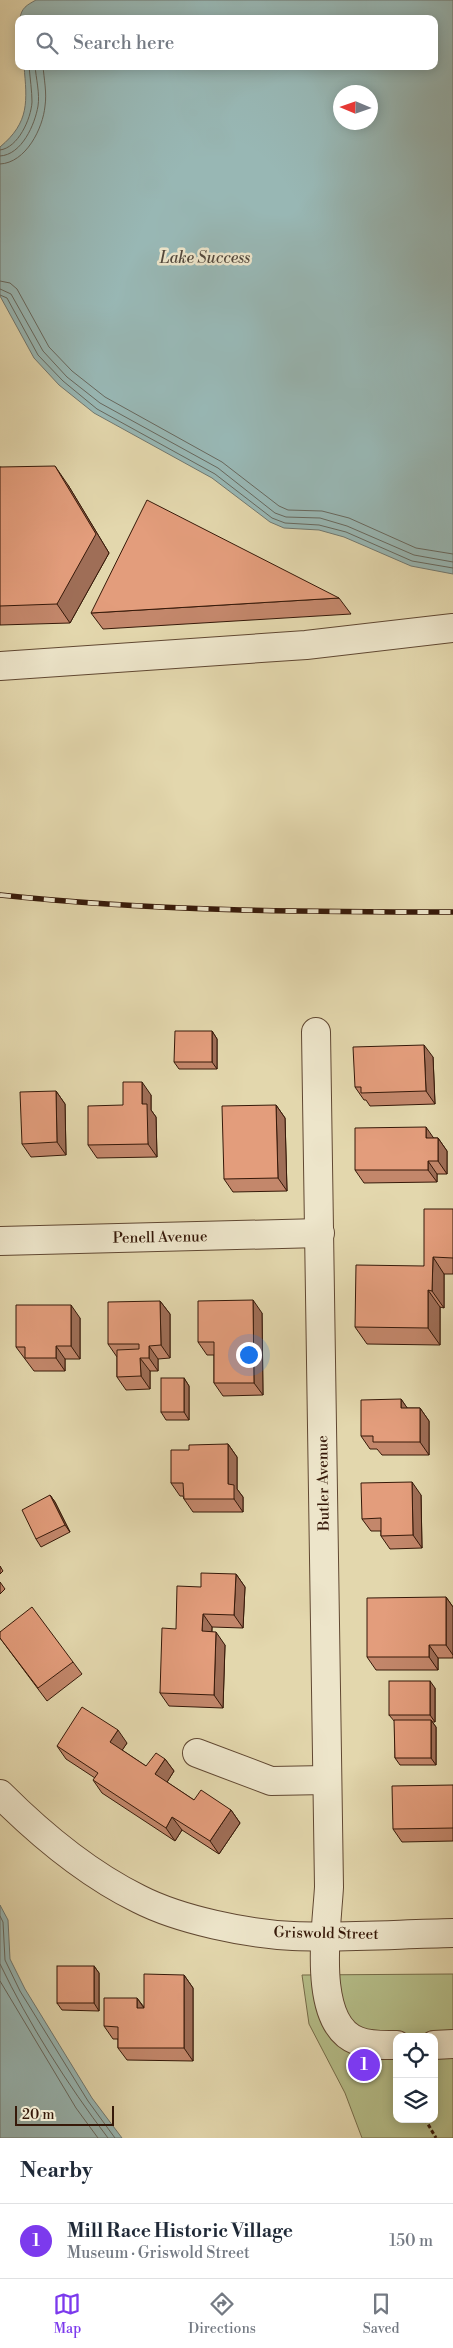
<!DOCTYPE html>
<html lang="en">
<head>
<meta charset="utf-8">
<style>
  :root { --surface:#fff; --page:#f6f6f7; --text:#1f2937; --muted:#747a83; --line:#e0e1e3; --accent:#7c3aed }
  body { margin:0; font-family:"Libre Bodoni",serif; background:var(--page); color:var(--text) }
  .controls { position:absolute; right:15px; bottom:15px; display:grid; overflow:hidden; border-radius:10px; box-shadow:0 2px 12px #0003 }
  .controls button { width:45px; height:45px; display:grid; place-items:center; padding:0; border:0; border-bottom:1px solid var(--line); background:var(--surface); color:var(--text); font:25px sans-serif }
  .compass { position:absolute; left:333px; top:85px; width:45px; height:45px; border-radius:50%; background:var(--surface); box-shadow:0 2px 12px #0003; rotate:272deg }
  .scale { position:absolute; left:15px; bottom:12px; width:99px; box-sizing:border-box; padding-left:5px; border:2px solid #361909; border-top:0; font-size:14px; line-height:18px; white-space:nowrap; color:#361909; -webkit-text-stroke:4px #ede5ca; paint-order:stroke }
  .you { position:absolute; left:248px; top:1354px; width:18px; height:18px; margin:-12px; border:4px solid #fff; border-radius:50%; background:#1a73e8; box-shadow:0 0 0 8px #1a73e833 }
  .badge { display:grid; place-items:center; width:32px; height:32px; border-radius:50%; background:var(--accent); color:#fff; font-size:16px; font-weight:700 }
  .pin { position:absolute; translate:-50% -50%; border:2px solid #fff; box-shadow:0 1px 5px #0006 }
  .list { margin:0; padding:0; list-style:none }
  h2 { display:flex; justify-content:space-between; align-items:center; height:65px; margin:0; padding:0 20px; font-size:21px }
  h2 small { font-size:16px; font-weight:400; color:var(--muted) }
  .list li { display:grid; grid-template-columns:32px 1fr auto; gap:15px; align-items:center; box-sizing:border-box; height:75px; padding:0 20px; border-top:1px solid var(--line) }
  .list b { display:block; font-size:19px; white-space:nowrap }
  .list p { margin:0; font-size:16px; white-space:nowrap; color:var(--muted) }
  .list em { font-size:16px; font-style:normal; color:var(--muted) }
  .icon { flex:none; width:28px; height:28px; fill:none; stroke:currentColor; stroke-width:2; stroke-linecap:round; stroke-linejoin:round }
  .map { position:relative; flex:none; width:453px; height:2138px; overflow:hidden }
  .search { position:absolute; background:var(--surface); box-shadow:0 2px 12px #0003; left:15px; right:15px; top:15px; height:55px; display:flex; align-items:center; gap:12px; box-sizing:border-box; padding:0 18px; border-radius:10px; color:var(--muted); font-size:19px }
  .sheet { height:140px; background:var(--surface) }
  nav { display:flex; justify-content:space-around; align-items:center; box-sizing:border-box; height:70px; border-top:1px solid var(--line); background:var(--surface); font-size:14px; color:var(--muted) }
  nav a { display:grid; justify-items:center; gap:2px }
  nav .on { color:var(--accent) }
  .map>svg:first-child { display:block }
</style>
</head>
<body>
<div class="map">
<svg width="453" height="2138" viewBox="0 0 453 2138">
  <rect width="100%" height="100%" fill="#e3d7ad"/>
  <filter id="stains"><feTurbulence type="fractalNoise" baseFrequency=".004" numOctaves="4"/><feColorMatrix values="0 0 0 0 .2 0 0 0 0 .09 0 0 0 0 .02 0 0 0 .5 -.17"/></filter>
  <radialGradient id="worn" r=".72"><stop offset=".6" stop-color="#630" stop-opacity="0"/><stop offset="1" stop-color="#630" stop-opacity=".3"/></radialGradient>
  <path fill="#b5be89" stroke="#766c49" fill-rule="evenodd" d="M 453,1974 L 453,2138 L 362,2138 L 345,2093 L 309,2024 L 302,1975 ZM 397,2037 L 434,2037 L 434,2119 L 397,2119 Z"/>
  <g fill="#98b7b4" stroke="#717870" fill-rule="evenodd">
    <path d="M 36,0 L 453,0 L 453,574 L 411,566 L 344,537 L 319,530 L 284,528 L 270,522 L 212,478 L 94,413 L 59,385 L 34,358 L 0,296 L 0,147 C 30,122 27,101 24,66 L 434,66 L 434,19 L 20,19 C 21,8 27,5 36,0 ZM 340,92 L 370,92 L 370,122 L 340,122 Z"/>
    <polygon points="0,1905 8,1920 10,1959 25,1989 92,2098 122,2138 0,2138"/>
  </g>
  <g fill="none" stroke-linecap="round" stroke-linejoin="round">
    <g stroke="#67685e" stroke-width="1">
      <path d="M 0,150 C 18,148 31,119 32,102 C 32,91 30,78 29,66"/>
      <path d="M 0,156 C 22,155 35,124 38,106 C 40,94 36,78 35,66"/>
      <path d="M 0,164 C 26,163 43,128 45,106 C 47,93 44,79 43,66"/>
      <polyline points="0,281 10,283 17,289 49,347 72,371 105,397 222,462 279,506 288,510 322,511 349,518 416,548 453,554"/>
      <polyline points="0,289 11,294 43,351 67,377 100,403 218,468 275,513 286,517 320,518 347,526 414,555 453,562"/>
      <polyline points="0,295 7,298 38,355 63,381 97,409 215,474 272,518 285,523 319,525 346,532 412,561 453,568"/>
      <polyline points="0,1916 3,1922 5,1960 20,1991 88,2101 115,2138"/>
      <path d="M 0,1964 C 29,2024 67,2084 108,2138"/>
      <polyline points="0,1981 76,2108 98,2138"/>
    </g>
    <g stroke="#614832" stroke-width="30">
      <g id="minor">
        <polyline points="0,666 306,645 453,628"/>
        <path d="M 316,1032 L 329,1887 C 327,1926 311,2024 358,2041 C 371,2046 384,2045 397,2045"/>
        <polyline points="0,1241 320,1233"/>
        <polyline points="197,1753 271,1781 327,1780"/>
        <path d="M 0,1794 C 41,1835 86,1873 139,1899 C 180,1920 248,1934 293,1936 C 346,1938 400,1934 453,1933"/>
        <polyline points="434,2045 453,2044"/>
      </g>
    </g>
    <polyline stroke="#361909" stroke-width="3" stroke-dasharray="4 2.5" stroke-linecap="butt" points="425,2119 436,2138"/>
    <use href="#minor" stroke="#ede5ca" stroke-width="28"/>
    <g stroke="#361909" stroke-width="5.5">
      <path id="rail" d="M 0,895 C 151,911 302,912 453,912"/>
    </g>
    <use href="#rail" stroke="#ede5ca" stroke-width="4" stroke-dasharray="11" stroke-linecap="butt"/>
  </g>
  <g fill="#c3876b" stroke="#361909">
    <polygon points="0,467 68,485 109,553 70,623 0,625"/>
    <polygon points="339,598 351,614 103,629 91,613"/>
    <polygon points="212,1031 217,1039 217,1069 179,1069 174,1062"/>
    <polygon points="433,1057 435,1104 370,1106 366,1100 364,1100 355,1087"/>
    <polygon points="56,1091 65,1104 66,1155 31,1157 22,1144"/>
    <polygon points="151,1095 151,1110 156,1117 157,1157 97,1158 88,1145 123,1105"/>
    <polygon points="276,1105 285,1118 287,1191 233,1192 224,1179"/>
    <polygon points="433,1138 438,1138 447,1151 447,1174 437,1174 437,1182 364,1183 355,1170"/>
    <polygon points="453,1209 453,1274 444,1274 444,1308 440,1307 440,1345 367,1344 355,1327 424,1266"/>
    <polygon points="160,1301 170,1314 170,1358 158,1359 158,1371 150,1371 150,1389 126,1390 117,1377 117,1357 108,1344"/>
    <polygon points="262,1313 263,1395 223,1396 214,1383 214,1355 207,1355 198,1342"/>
    <polygon points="80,1318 80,1359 65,1359 65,1371 34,1371 16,1347"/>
    <polygon points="184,1378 189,1386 189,1420 166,1420 161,1412"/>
    <polygon points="401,1399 407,1408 420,1408 429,1421 429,1455 382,1455 377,1449 370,1449 361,1436"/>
    <polygon points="228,1444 237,1457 237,1489 243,1497 243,1512 193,1512 184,1499 183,1496 180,1496 171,1483 189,1450"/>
    <polygon points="50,1495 55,1502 70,1532 41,1547 36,1539"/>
    <polygon points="421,1495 422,1548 390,1549 381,1536 381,1531 371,1531 362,1519"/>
    <polygon points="0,1566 3,1571 0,1574"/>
    <polygon points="236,1574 245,1587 243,1628 212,1627 212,1632 225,1645 223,1708 169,1706 160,1693 176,1629"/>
    <polygon points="0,1582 5,1589 0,1594"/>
    <polygon points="446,1597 453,1607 453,1658 438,1658 438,1670 376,1670 367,1657"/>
    <polygon points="0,1638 73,1662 82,1674 47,1701"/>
    <polygon points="435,1688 435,1722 432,1722 436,1727 436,1765 400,1765 395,1758 395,1722 389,1715"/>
    <polygon points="127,1743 122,1750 146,1766 165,1759 174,1771 167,1782 194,1800 231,1810 240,1823 219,1854 182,1830 175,1841 102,1793 93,1780 95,1778 66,1759 57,1746"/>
    <polygon points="453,1785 453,1841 402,1842 393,1829"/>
    <polygon points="94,1966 99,1973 99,2011 62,2010 57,2003"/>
    <polygon points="184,1975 193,1988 193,2061 127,2060 118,2048 118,2039 113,2039 104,2026 137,1998 144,2007"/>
  </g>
  <g fill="#9f6e57" stroke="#361909">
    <polygon points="55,466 68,485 109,553 70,623 57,604"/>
    <polygon points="212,1031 217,1039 217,1069 212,1062"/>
    <polygon points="424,1045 433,1057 435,1104 426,1091"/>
    <polygon points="142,1082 151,1095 151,1110 156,1117 157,1157 148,1144 142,1104"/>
    <polygon points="56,1091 65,1104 66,1155 57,1142"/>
    <polygon points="276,1105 285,1118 287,1191 278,1178"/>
    <polygon points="426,1127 435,1140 426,1138"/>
    <polygon points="438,1138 447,1151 447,1174 438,1161"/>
    <polygon points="428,1161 437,1174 437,1182 428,1170"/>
    <polygon points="433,1257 444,1274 444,1308 432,1291"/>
    <polygon points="428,1290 440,1307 440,1345 428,1328"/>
    <polygon points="253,1300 262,1313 263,1395 254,1383"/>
    <polygon points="160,1301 170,1314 170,1358 161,1345"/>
    <polygon points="71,1305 80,1318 80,1359 71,1346"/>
    <polygon points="56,1346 65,1359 65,1371 56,1358"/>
    <polygon points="149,1346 158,1359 158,1371 149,1358"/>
    <polygon points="140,1358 150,1371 150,1389 141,1376"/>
    <polygon points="184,1378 189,1386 189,1420 184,1412"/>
    <polygon points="401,1399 410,1412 401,1408"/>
    <polygon points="420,1408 429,1421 429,1455 420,1442"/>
    <polygon points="228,1444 237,1457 237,1489 243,1497 243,1512 234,1499 228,1484"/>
    <polygon points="412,1482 421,1495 422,1548 413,1535"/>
    <polygon points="50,1495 55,1502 70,1532 65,1525"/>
    <polygon points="236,1574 245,1587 243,1628 234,1615"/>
    <polygon points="446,1597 453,1607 453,1655 446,1645"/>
    <polygon points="203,1614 212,1627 211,1644 202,1631"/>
    <polygon points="216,1632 225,1645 223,1708 214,1695"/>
    <polygon points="429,1645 438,1658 438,1670 429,1657"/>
    <polygon points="430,1681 435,1688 435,1722 430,1715"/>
    <polygon points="431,1720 436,1727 436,1765 431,1758"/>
    <polygon points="118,1730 127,1743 119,1755 110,1742"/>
    <polygon points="165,1759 174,1771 164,1787 155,1774"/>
    <polygon points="231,1810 240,1823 219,1854 210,1841"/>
    <polygon points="172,1817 182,1830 175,1841 166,1828"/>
    <polygon points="94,1966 99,1973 99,2011 94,2003"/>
    <polygon points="184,1975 193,1988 193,2061 184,2048"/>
    <polygon points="137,1998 146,2011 137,2008"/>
  </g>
  <g fill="#e39d7c" stroke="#361909">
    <polygon points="55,466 96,534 57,604 0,606 0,467"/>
    <polygon points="147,500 339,598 91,613"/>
    <polygon points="175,1031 212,1031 212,1062 174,1062"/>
    <polygon points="424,1045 426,1091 361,1093 361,1087 355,1087 353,1047"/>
    <polygon points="123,1082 142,1082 142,1104 147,1104 148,1144 88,1145 88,1106 123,1105"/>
    <polygon points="56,1091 57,1142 22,1144 20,1092"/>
    <polygon points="276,1105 278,1178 224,1179 222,1106"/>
    <polygon points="426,1127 426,1138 438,1138 438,1161 428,1161 428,1170 355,1170 355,1128"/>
    <polygon points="424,1209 453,1209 453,1258 433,1257 432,1291 428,1290 428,1328 355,1327 356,1265 424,1266"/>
    <polygon points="253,1300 254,1383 214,1383 214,1342 198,1342 198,1301"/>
    <polygon points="160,1301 161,1345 149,1346 149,1358 140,1358 141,1376 117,1377 117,1350 139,1349 139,1344 108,1344 108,1302"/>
    <polygon points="16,1305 71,1305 71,1346 56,1346 56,1358 25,1358 25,1347 16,1347"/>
    <rect x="161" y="1378" width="23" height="34"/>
    <polygon points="401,1399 401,1408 420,1408 420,1442 373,1442 373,1436 361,1436 361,1400"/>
    <polygon points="228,1444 228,1484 234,1485 234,1499 184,1499 183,1483 171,1483 171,1450 189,1450 189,1445"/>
    <polygon points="412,1482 413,1535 381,1536 381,1518 362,1519 361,1483"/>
    <polygon points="50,1495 65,1525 36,1539 22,1510"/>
    <polygon points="201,1573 236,1574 234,1615 203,1614 202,1631 216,1632 214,1695 160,1693 162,1628 176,1629 177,1586 201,1587"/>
    <polygon points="446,1597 446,1645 429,1645 429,1657 367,1657 367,1598"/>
    <polygon points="32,1607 73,1662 38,1688 0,1638 0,1632"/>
    <rect x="389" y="1681" width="41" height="34"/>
    <polygon points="82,1707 118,1730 110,1742 146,1766 156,1753 165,1759 155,1774 194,1800 201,1790 231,1810 210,1841 172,1817 166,1828 93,1780 98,1773 57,1746"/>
    <polygon points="394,1720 431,1720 431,1758 395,1758"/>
    <polygon points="453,1785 453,1828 393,1829 392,1786"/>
    <rect x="57" y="1966" width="37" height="37"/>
    <polygon points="144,1974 184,1975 184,2048 118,2048 118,2027 104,2026 104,1998 137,1998 137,2008 144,2008"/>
  </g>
  <g text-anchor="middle" stroke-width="5" stroke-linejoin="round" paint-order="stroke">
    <g font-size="15" fill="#361909" stroke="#ede5ca">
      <text transform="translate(160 1237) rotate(-1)" y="5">Penell Avenue</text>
      <text transform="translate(323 1483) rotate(-91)" y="5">Butler Avenue</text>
      <text transform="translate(326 1933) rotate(1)" y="5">Griswold Street</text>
    </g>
    <g font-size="16" font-style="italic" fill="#53483c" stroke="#ede5ca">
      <text x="205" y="263">Lake Success</text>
    </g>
  </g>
  <rect width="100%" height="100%" filter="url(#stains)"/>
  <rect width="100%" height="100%" fill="url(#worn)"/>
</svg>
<div class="controls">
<button><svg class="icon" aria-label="locate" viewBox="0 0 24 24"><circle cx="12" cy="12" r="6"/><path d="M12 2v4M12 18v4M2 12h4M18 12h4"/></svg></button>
<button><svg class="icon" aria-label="layers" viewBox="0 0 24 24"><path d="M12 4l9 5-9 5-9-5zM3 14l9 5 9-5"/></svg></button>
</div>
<svg class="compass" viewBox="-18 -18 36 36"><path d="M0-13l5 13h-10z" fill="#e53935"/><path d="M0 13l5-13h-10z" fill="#747a83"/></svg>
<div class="scale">20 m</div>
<div class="you"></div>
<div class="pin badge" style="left:364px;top:2065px">1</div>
<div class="search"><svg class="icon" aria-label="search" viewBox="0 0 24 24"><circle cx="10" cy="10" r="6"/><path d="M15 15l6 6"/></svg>Search here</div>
</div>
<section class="sheet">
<h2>Nearby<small></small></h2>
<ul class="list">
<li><span class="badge">1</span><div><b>Mill Race Historic Village</b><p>Museum · Griswold Street</p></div><em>150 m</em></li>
</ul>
</section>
<nav>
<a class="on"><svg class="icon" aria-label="map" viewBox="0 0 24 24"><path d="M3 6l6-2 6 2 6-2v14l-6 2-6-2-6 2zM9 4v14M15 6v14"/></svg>Map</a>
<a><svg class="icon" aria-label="directions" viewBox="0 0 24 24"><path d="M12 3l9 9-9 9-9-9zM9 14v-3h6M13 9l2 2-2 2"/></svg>Directions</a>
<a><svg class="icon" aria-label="saved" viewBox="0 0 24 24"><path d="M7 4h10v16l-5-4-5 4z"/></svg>Saved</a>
</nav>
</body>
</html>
